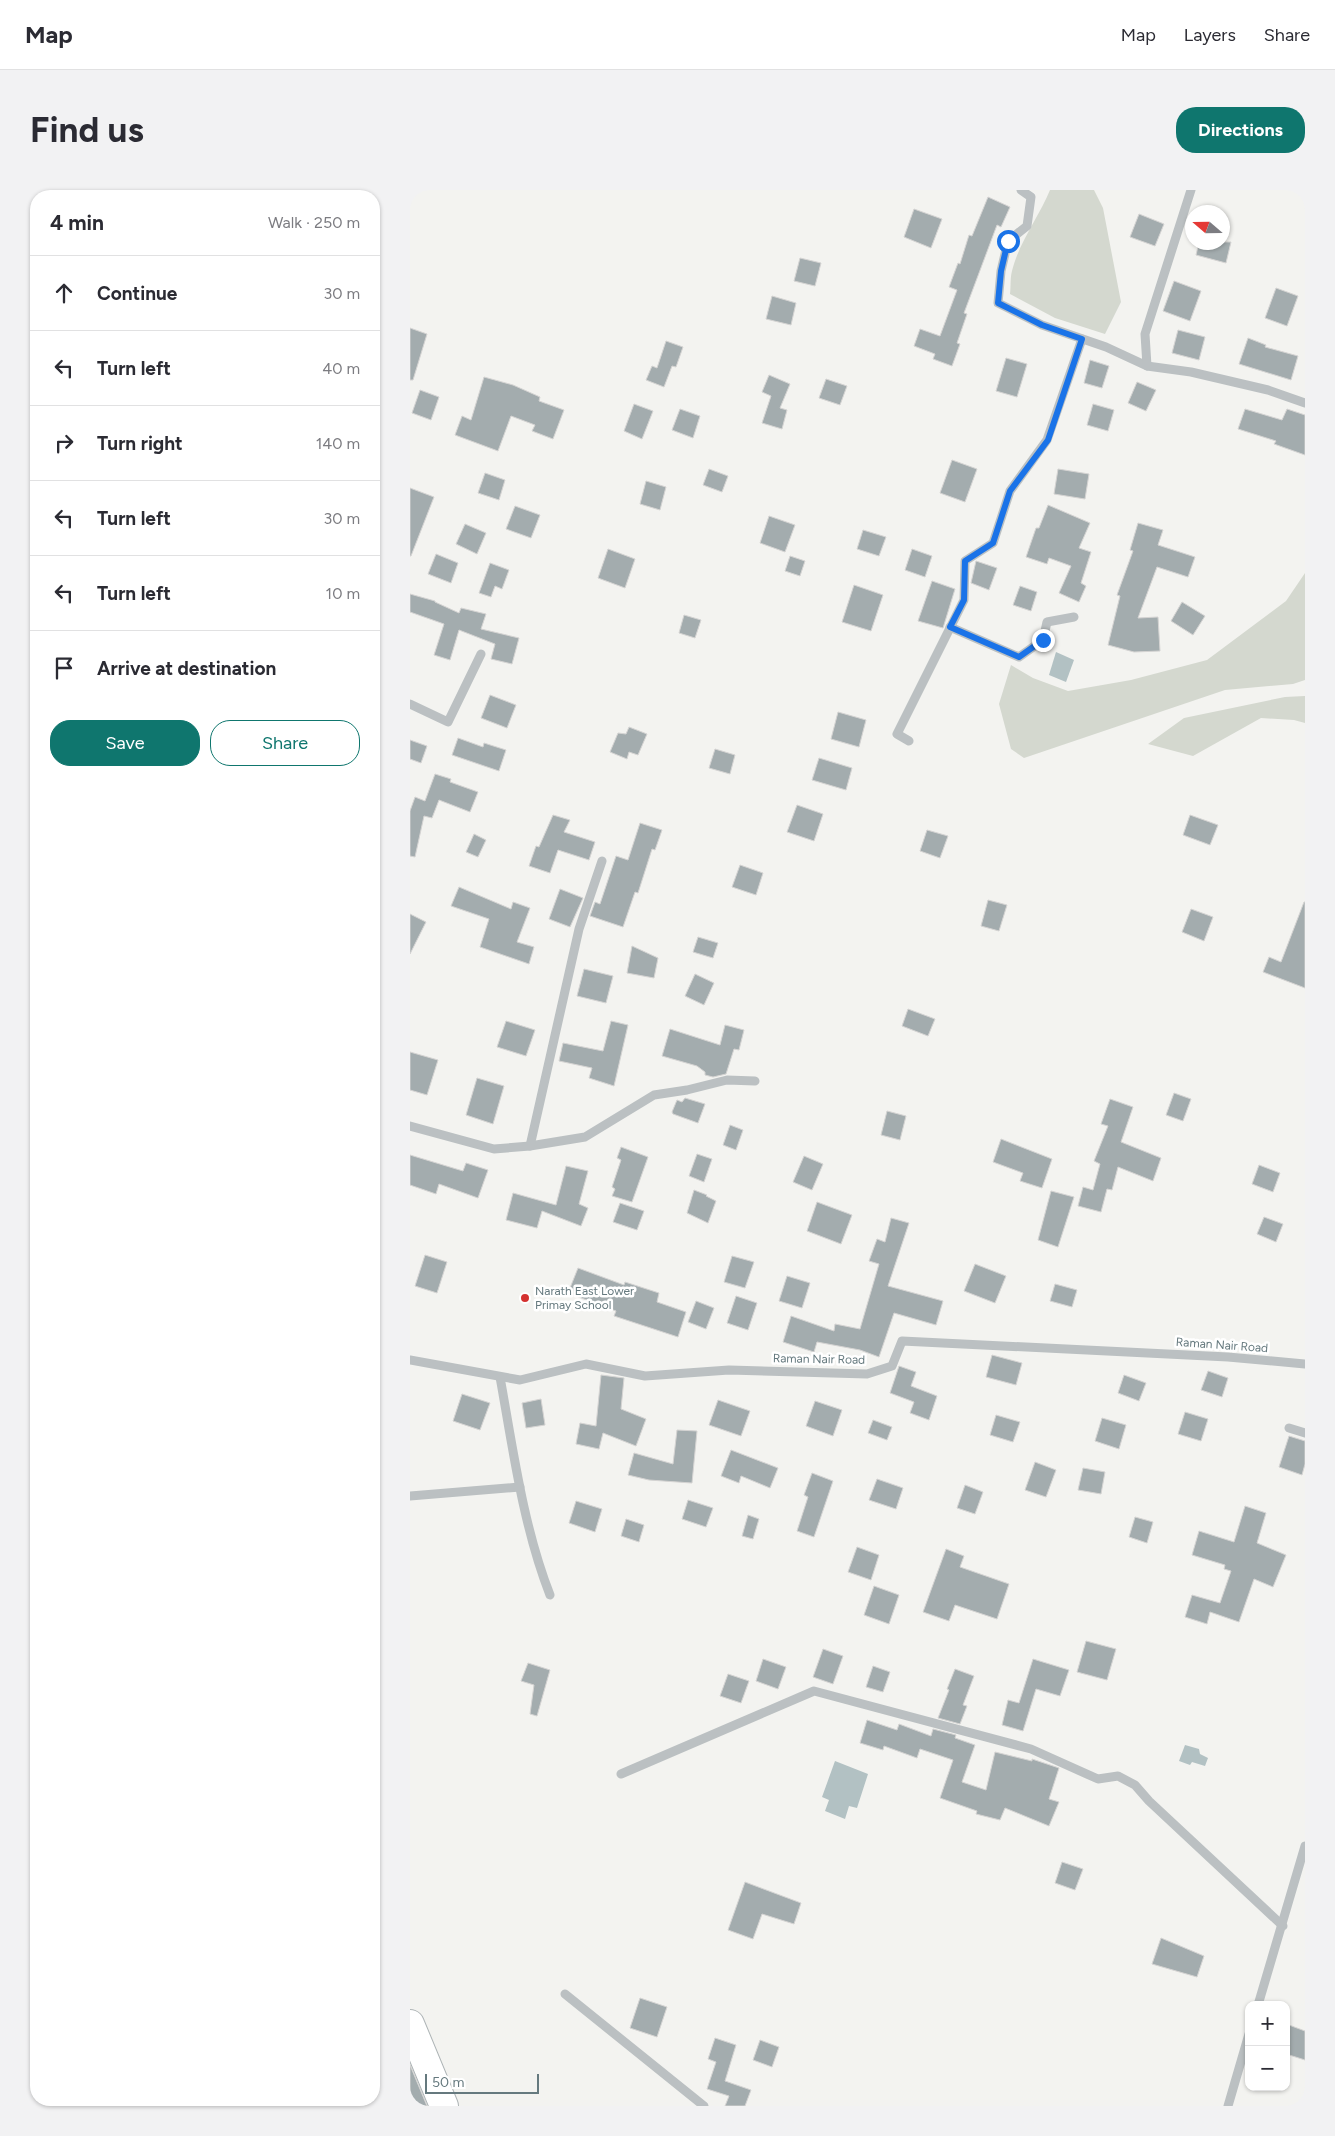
<!DOCTYPE html>
<html lang="en">
<head>
<meta charset="utf-8">
<style>
  :root { --surface:#fff; --page:#f2f2f3; --text:#2b2b33; --muted:#7c7c81; --line:#e1e1e2; --accent:#0f766e }
  body { margin:0; font-family:Figtree,sans-serif; background:var(--page); color:var(--text) }
  .controls { position:absolute; right:15px; bottom:15px; display:grid; overflow:hidden; border-radius:10px; box-shadow:0 1px 4px #0004 }
  .controls button { width:45px; height:45px; display:grid; place-items:center; padding:0; border:0; border-bottom:1px solid var(--line); background:var(--surface); color:var(--text); font:25px sans-serif }
  .compass { position:absolute; left:775px; top:15px; width:45px; height:45px; border-radius:50%; background:var(--surface); box-shadow:0 1px 4px #0004; rotate:290deg }
  .scale { position:absolute; left:15px; bottom:12px; width:114px; box-sizing:border-box; padding-left:5px; border:2px solid #65797e; border-top:0; font-size:14px; line-height:18px; white-space:nowrap; color:#65797e; -webkit-text-stroke:4px #fff; paint-order:stroke }
  .stop { position:absolute; width:15px; height:15px; margin:-11px; border:4px solid #1a73e8; border-radius:50%; background:#fff }
  .stop.end { background:#1a73e8; border-color:#fff; box-shadow:0 1px 5px #0008 }
  .list { margin:0; padding:0; list-style:none }
  h2 { display:flex; justify-content:space-between; align-items:center; height:65px; margin:0; padding:0 20px; font-size:21px }
  h2 small { font-size:16px; font-weight:400; color:var(--muted) }
  .list li { display:grid; grid-template-columns:32px 1fr auto; gap:15px; align-items:center; box-sizing:border-box; height:75px; padding:0 20px; border-top:1px solid var(--line) }
  .list b { display:block; font-size:19px; white-space:nowrap }
  .list em { font-size:16px; font-style:normal; color:var(--muted) }
  .actions { display:flex; gap:10px; padding:15px 20px }
  .actions a { flex:1; padding:11px 0; border:1px solid var(--accent); border-radius:20px; text-align:center; font-size:18px; color:var(--accent) }
  .actions .main { background:var(--accent); color:#fff }
  .icon { flex:none; width:28px; height:28px; fill:none; stroke:currentColor; stroke-width:2; stroke-linecap:round; stroke-linejoin:round }
  .map { position:relative; flex:none; width:895px; height:1916px; overflow:hidden; border-radius:20px }
  header { display:flex; align-items:center; gap:30px; box-sizing:border-box; height:70px; padding:0 25px; background:var(--surface); border-bottom:1px solid var(--line) }
  header strong { font-size:24px }
  nav { display:flex; gap:28px; margin-inline-start:auto; font-size:18px }
  .intro { display:flex; align-items:center; justify-content:space-between; box-sizing:border-box; height:120px; padding:0 30px }
  h1 { margin:0; font-size:35px }
  .button { padding:12px 22px; border-radius:20px; background:var(--accent); color:#fff; font-size:18px; font-weight:700 }
  main { display:flex; gap:30px; padding:0 30px }
  aside { flex:1; background:var(--surface); border-radius:20px; box-shadow:0 1px 4px #0004 }
  .map>svg:first-child { display:block }
</style>
</head>
<body>
<header>
<strong>Map</strong>
<nav><a>Map</a><a>Layers</a><a>Share</a></nav>
</header>
<div class="intro"><h1>Find us</h1><a class="button">Directions</a></div>
<main>
<aside>
<h2>4 min<small>Walk · 250 m</small></h2>
<ul class="list">
<li><svg class="icon" aria-label="ahead" viewBox="0 0 24 24"><path d="M12 20V5M6 11l6-6 6 6"/></svg><div><b>Continue</b></div><em>30 m</em></li>
<li><svg class="icon" aria-label="left" viewBox="0 0 24 24"><path d="M17 20v-9H6M10 6l-5 5 5 5"/></svg><div><b>Turn left</b></div><em>40 m</em></li>
<li><svg class="icon" aria-label="right" viewBox="0 0 24 24"><path d="M7 20v-9h11M14 6l5 5-5 5"/></svg><div><b>Turn right</b></div><em>140 m</em></li>
<li><svg class="icon" aria-label="left" viewBox="0 0 24 24"><path d="M17 20v-9H6M10 6l-5 5 5 5"/></svg><div><b>Turn left</b></div><em>30 m</em></li>
<li><svg class="icon" aria-label="left" viewBox="0 0 24 24"><path d="M17 20v-9H6M10 6l-5 5 5 5"/></svg><div><b>Turn left</b></div><em>10 m</em></li>
<li><svg class="icon" aria-label="arrive" viewBox="0 0 24 24"><path d="M6 21V4h12l-3 4 3 4H6"/></svg><div><b>Arrive at destination</b></div></li>
</ul>
<div class="actions"><a class="main">Save</a><a>Share</a></div>
</aside>
<div class="map">
<svg width="895" height="1916" viewBox="0 0 895 1916">
  <rect width="100%" height="100%" fill="#f3f3f0"/>
  <g fill="#d4d8cf">
    <path d="M 640,0 L 684,0 L 693,18 L 711,112 L 695,144 L 645,128 L 600,104 C 601,97 600,88 602,81 C 609,52 629,27 640,0 Z"/>
    <polygon points="895,383 895,490 883,494 815,500 614,568 601,559 589,514 601,475 623,488 658,501 721,490 797,470 876,411"/>
    <polygon points="895,506 895,533 884,530 851,528 783,566 738,554 774,528 875,507"/>
  </g>
  <g fill="#b2c1c3">
    <polygon points="646,462 664,470 656,492 639,485"/>
    <polygon points="775,1555 789,1559 790,1564 798,1568 795,1576 782,1572 780,1575 769,1571"/>
    <polygon points="425,1571 458,1584 447,1618 439,1616 435,1629 415,1621 419,1610 412,1607"/>
  </g>
  <g fill="#a3acae" stroke="#d5d4d3">
    <polygon points="578,7 600,17 591,37 587,35 554,123 557,124 547,153 550,154 542,176 523,169 525,164 504,156 510,139 530,146 547,100 539,97 548,73 550,74 559,45 562,46"/>
    <polygon points="504,19 532,29 521,58 494,47"/>
    <polygon points="729,24 754,34 745,56 720,47"/>
    <polygon points="789,52 821,52 816,73 786,65"/>
    <polygon points="390,68 411,73 405,96 384,91"/>
    <polygon points="764,91 791,101 780,131 753,121"/>
    <polygon points="866,98 888,106 877,136 855,128"/>
    <polygon points="362,106 386,113 381,135 356,129"/>
    <polygon points="0,138 17,144 3,190 0,190"/>
    <polygon points="768,140 795,147 789,170 762,163"/>
    <polygon points="838,148 856,155 855,157 888,166 881,190 829,174"/>
    <polygon points="256,151 273,157 266,177 262,176 254,197 236,190 242,176 247,178"/>
    <polygon points="596,168 617,174 607,207 586,201"/>
    <polygon points="680,170 699,176 692,198 674,193"/>
    <polygon points="359,185 380,194 370,218 377,220 372,239 352,233 361,206 352,202"/>
    <polygon points="74,187 103,195 130,207 129,211 154,220 143,249 122,241 125,235 101,226 88,261 45,245 52,226 61,230"/>
    <polygon points="416,189 437,196 430,215 409,208"/>
    <polygon points="727,192 746,200 736,221 718,213"/>
    <polygon points="10,200 29,207 21,230 2,223"/>
    <polygon points="224,214 243,221 232,249 214,241"/>
    <polygon points="683,214 704,220 698,241 677,235"/>
    <polygon points="270,219 290,226 283,248 262,240"/>
    <polygon points="835,219 872,230 877,219 895,225 895,265 864,254 866,251 828,239"/>
    <polygon points="542,270 567,279 555,312 530,303"/>
    <polygon points="299,279 318,286 312,302 293,295"/>
    <polygon points="648,279 679,284 675,309 644,304"/>
    <polygon points="75,283 95,290 89,310 68,303"/>
    <polygon points="236,291 256,297 250,320 230,314"/>
    <polygon points="0,298 24,307 1,366 0,366"/>
    <polygon points="638,315 680,333 669,358 681,362 671,393 676,396 669,412 649,403 661,376 639,368 637,374 616,367 626,338 629,338"/>
    <polygon points="105,316 130,325 121,348 96,339"/>
    <polygon points="359,326 385,335 375,362 350,353"/>
    <polygon points="728,333 753,340 748,355 785,367 778,387 747,377 728,428 748,427 750,461 724,462 698,455 710,406 707,405 723,361 720,360"/>
    <polygon points="55,334 76,343 67,364 46,354"/>
    <polygon points="453,340 476,347 469,366 447,359"/>
    <polygon points="198,359 225,369 215,398 188,388"/>
    <polygon points="502,359 522,366 515,387 495,380"/>
    <polygon points="26,364 48,373 41,393 18,384"/>
    <polygon points="380,366 395,371 390,386 375,381"/>
    <polygon points="566,371 587,378 579,400 561,393"/>
    <polygon points="80,373 99,380 92,399 85,396 81,407 69,403"/>
    <polygon points="522,391 545,399 533,438 508,431"/>
    <polygon points="444,395 473,405 461,441 432,432"/>
    <polygon points="610,396 627,402 621,421 603,415"/>
    <polygon points="0,404 25,411 25,412 49,423 51,418 76,424 71,439 109,448 102,474 81,469 85,454 49,440 40,470 24,465 34,434 0,422"/>
    <polygon points="772,412 795,426 783,445 761,431"/>
    <polygon points="274,425 291,430 285,448 269,443"/>
    <polygon points="80,505 106,515 97,538 71,528"/>
    <polygon points="428,522 456,530 449,557 421,549"/>
    <polygon points="219,537 237,544 228,565 219,562 217,569 200,562 208,543 216,544"/>
    <polygon points="48,548 73,557 74,553 96,560 89,581 42,565"/>
    <polygon points="0,550 17,556 11,573 0,569"/>
    <polygon points="305,559 325,565 320,584 299,578"/>
    <polygon points="409,568 442,578 436,600 402,590"/>
    <polygon points="25,584 41,589 40,592 68,602 60,622 29,610 22,628 14,626 5,667 0,666 0,621 5,607 15,611"/>
    <polygon points="387,615 413,624 404,651 377,642"/>
    <polygon points="143,625 160,630 154,642 185,652 179,670 148,660 140,683 119,676 126,656 129,657"/>
    <polygon points="780,625 808,635 800,655 773,645"/>
    <polygon points="230,633 252,640 245,660 242,659 228,703 225,702 213,737 180,726 185,712 190,714 206,666 218,670"/>
    <polygon points="517,640 538,646 530,668 510,661"/>
    <polygon points="64,644 76,650 68,667 56,662"/>
    <polygon points="330,675 353,683 346,705 322,697"/>
    <polygon points="49,697 101,719 103,712 120,718 107,752 124,757 119,774 70,757 79,729 41,716"/>
    <polygon points="150,699 173,708 160,737 139,729"/>
    <polygon points="578,710 597,715 589,741 571,736"/>
    <polygon points="894,712 895,712 895,798 853,782 859,767 871,772"/>
    <polygon points="781,719 803,727 794,751 772,742"/>
    <polygon points="0,724 16,732 0,764"/>
    <polygon points="288,747 308,753 303,768 283,762"/>
    <polygon points="222,756 248,768 244,788 217,783"/>
    <polygon points="174,779 203,786 196,813 167,806"/>
    <polygon points="285,784 304,793 294,815 275,806"/>
    <polygon points="498,819 525,829 518,846 492,836"/>
    <polygon points="96,831 125,840 116,866 87,857"/>
    <polygon points="201,831 218,835 204,896 179,888 182,878 149,871 153,853 193,861"/>
    <polygon points="315,835 334,840 329,860 324,859 316,884 303,887 295,885 295,882 287,876 252,866 260,839 310,855"/>
    <polygon points="0,862 28,870 17,905 0,900"/>
    <polygon points="67,888 94,896 83,934 56,925"/>
    <polygon points="764,903 781,909 773,931 756,925"/>
    <polygon points="275,908 295,914 288,933 263,924 262,922 267,910 272,912"/>
    <polygon points="700,909 723,917 711,952 751,968 743,991 708,977 702,1000 697,999 691,1022 668,1016 673,997 683,1000 690,974 684,971 698,936 691,934"/>
    <polygon points="477,921 496,926 490,950 471,945"/>
    <polygon points="320,935 333,940 326,960 313,955"/>
    <polygon points="591,949 642,969 632,998 610,991 613,983 583,972"/>
    <polygon points="211,957 238,967 222,1012 202,1006 205,999 202,997 211,970 207,968"/>
    <polygon points="287,964 302,969 294,992 279,986"/>
    <polygon points="0,965 53,981 56,973 78,980 68,1008 29,994 26,1004 0,995"/>
    <polygon points="394,966 413,974 402,1000 383,992"/>
    <polygon points="849,975 870,983 863,1002 842,994"/>
    <polygon points="156,976 178,981 169,1014 178,1018 171,1036 132,1021 127,1038 96,1030 103,1003 146,1015"/>
    <polygon points="284,1000 297,1005 296,1006 306,1011 298,1033 277,1023"/>
    <polygon points="641,1001 664,1007 648,1057 628,1050"/>
    <polygon points="407,1012 442,1025 431,1054 397,1041"/>
    <polygon points="210,1013 234,1021 227,1040 203,1032"/>
    <polygon points="854,1027 873,1034 866,1052 847,1044"/>
    <polygon points="481,1028 499,1033 478,1096 533,1111 526,1135 484,1123 469,1167 450,1160 407,1152 404,1162 373,1152 381,1126 424,1141 425,1134 450,1139 469,1074 459,1071 467,1049 475,1052"/>
    <polygon points="15,1065 37,1072 27,1103 5,1096"/>
    <polygon points="322,1066 344,1072 335,1098 314,1092"/>
    <polygon points="565,1074 596,1086 585,1113 554,1101"/>
    <polygon points="168,1078 214,1095 215,1092 249,1103 247,1112 276,1122 268,1147 204,1126 206,1121 158,1103"/>
    <polygon points="377,1086 400,1093 392,1118 369,1111"/>
    <polygon points="645,1094 667,1100 662,1117 640,1111"/>
    <polygon points="326,1106 347,1113 338,1140 317,1133"/>
    <polygon points="286,1111 304,1118 296,1139 278,1132"/>
    <polygon points="582,1165 612,1173 606,1195 576,1187"/>
    <polygon points="489,1176 506,1182 501,1196 527,1206 519,1230 500,1223 504,1212 480,1203"/>
    <polygon points="798,1181 818,1188 812,1207 791,1200"/>
    <polygon points="191,1185 214,1188 211,1219 236,1229 226,1256 193,1243 189,1259 166,1254 170,1233 186,1236"/>
    <polygon points="714,1185 736,1193 729,1211 708,1203"/>
    <polygon points="52,1204 80,1213 70,1240 43,1231"/>
    <polygon points="131,1209 135,1235 116,1238 112,1213"/>
    <polygon points="308,1210 340,1221 331,1246 299,1235"/>
    <polygon points="405,1211 432,1220 423,1246 396,1236"/>
    <polygon points="775,1222 798,1229 791,1251 768,1244"/>
    <polygon points="586,1225 610,1232 603,1252 580,1245"/>
    <polygon points="692,1228 716,1235 709,1259 685,1251"/>
    <polygon points="463,1230 482,1237 477,1250 458,1243"/>
    <polygon points="267,1240 287,1241 282,1293 239,1290 218,1285 224,1263 263,1274"/>
    <polygon points="879,1246 895,1251 895,1274 892,1285 869,1277"/>
    <polygon points="321,1260 368,1278 360,1298 331,1286 329,1293 311,1286"/>
    <polygon points="625,1272 646,1280 636,1307 615,1300"/>
    <polygon points="673,1278 695,1282 691,1304 668,1300"/>
    <polygon points="402,1283 423,1291 404,1347 387,1341 398,1307 394,1305"/>
    <polygon points="467,1289 493,1298 486,1319 459,1310"/>
    <polygon points="555,1295 573,1302 565,1324 547,1318"/>
    <polygon points="278,1310 303,1318 296,1337 272,1329"/>
    <polygon points="166,1311 192,1319 185,1342 159,1333"/>
    <polygon points="835,1316 856,1323 847,1353 876,1365 863,1397 844,1389 829,1432 800,1422 797,1434 775,1427 782,1405 810,1413 821,1381 814,1379 815,1375 782,1365 789,1341 824,1352"/>
    <polygon points="338,1325 349,1329 343,1349 332,1346"/>
    <polygon points="725,1327 743,1332 737,1353 719,1347"/>
    <polygon points="216,1329 234,1335 229,1352 211,1346"/>
    <polygon points="447,1357 469,1365 461,1390 438,1382"/>
    <polygon points="536,1359 554,1366 550,1377 599,1394 587,1429 545,1415 539,1431 513,1422"/>
    <polygon points="464,1396 489,1405 479,1434 454,1425"/>
    <polygon points="676,1451 706,1459 697,1490 667,1482"/>
    <polygon points="413,1459 433,1466 423,1494 403,1487"/>
    <polygon points="353,1469 376,1477 368,1499 346,1491"/>
    <polygon points="623,1469 659,1480 650,1506 626,1499 613,1541 592,1535 598,1510 609,1513"/>
    <polygon points="118,1473 140,1480 127,1526 120,1524 124,1495 111,1491"/>
    <polygon points="463,1476 480,1482 473,1502 456,1497"/>
    <polygon points="545,1479 564,1486 553,1515 557,1516 550,1534 528,1528 539,1500 537,1499"/>
    <polygon points="318,1484 339,1491 331,1513 310,1506"/>
    <polygon points="457,1530 487,1540 489,1534 521,1546 523,1539 546,1545 545,1548 565,1555 552,1592 576,1600 585,1562 622,1571 622,1569 649,1578 639,1609 649,1612 639,1636 595,1618 590,1630 566,1624 567,1621 530,1608 543,1570 510,1559 507,1568 474,1556 473,1560 450,1553"/>
    <polygon points="652,1672 673,1679 665,1700 645,1693"/>
    <polygon points="335,1692 391,1713 384,1734 352,1724 343,1749 318,1740"/>
    <polygon points="751,1748 794,1766 787,1787 742,1774"/>
    <polygon points="230,1808 257,1817 247,1847 220,1838"/>
    <polygon points="879,1835 895,1841 895,1870 876,1864 876,1844"/>
    <polygon points="305,1848 326,1855 315,1891 341,1900 335,1916 315,1916 319,1906 297,1899 306,1872 298,1869"/>
    <polygon points="350,1850 369,1857 362,1877 343,1870"/>
    <polygon points="0,1875 17,1916 0,1916"/>
  </g>
  <g fill="none" stroke-linecap="round" stroke-linejoin="round">
    <g stroke="#aeb4b6" stroke-width="30">
      <polyline id="major" points="0,1834 34,1916"/>
    </g>
    <g stroke="#bbc0c2" stroke-width="9">
      <polyline points="611,0 621,7 617,36 598,51 591,81 588,113 632,135 696,157 737,176 781,182 858,200 895,213"/>
      <polyline points="737,176 735,144 781,0"/>
      <polyline points="540,437 609,467 633,450 637,432 664,427"/>
      <polyline points="0,514 38,532 71,464"/>
      <polyline points="499,551 487,544 554,410 555,371 583,353 600,301 637,250 672,149"/>
      <polyline points="0,936 84,959 120,956 175,947 244,905 277,900 317,890 345,891"/>
      <polyline points="120,956 169,739 192,671"/>
      <polyline points="0,1170 110,1190 176,1174 235,1186 319,1180 457,1184 482,1176 492,1151 818,1167 895,1174"/>
      <path d="M 90,1187 C 103,1259 113,1336 140,1405"/>
      <polyline points="879,1238 895,1243"/>
      <polyline points="0,1306 110,1297"/>
      <polyline points="211,1584 404,1501 621,1559 688,1589 708,1586 725,1595 739,1611 873,1736"/>
      <polyline points="155,1804 294,1916"/>
      <polyline points="848,1815 895,1656"/>
      <polyline points="818,1916 839,1844"/>
    </g>
    <use href="#major" stroke="#fff" stroke-width="28"/>
  </g>
  <g fill="none" stroke-linecap="round" stroke-linejoin="round">
    <polyline stroke="#1a73e8" stroke-width="6" points="598,51 591,81 588,113 632,135 672,149 638,250 600,301 583,353 555,371 554,410 540,437 609,467 633,450"/>
  </g>
  <circle fill="#d4312f" stroke="#fff" stroke-width="2" cx="115" cy="1108" r="5"/>
  <g text-anchor="middle" stroke-width="5" stroke-linejoin="round" paint-order="stroke">
    <g font-size="12" fill="#65797e" stroke="#fff" text-anchor="start">
      <text x="125" y="1105">Narath East Lower<tspan x="125" dy="14">Primay School</tspan></text>
    </g>
    <g font-size="12" fill="#65797e" stroke="#fff">
      <text transform="translate(812 1155) rotate(4)" y="4">Raman Nair Road</text>
      <text transform="translate(409 1169) rotate(1)" y="4">Raman Nair Road</text>
    </g>
  </g>
</svg>
<div class="controls">
<button>+</button>
<button>−</button>
</div>
<svg class="compass" viewBox="-18 -18 36 36"><path d="M0-13l5 13h-10z" fill="#e53935"/><path d="M0 13l5-13h-10z" fill="#7c7c81"/></svg>
<div class="scale">50 m</div>
<div class="stop" style="left:598px;top:51px"></div>
<div class="stop end" style="left:633px;top:450px"></div>
</div>
</main>
</body>
</html>
